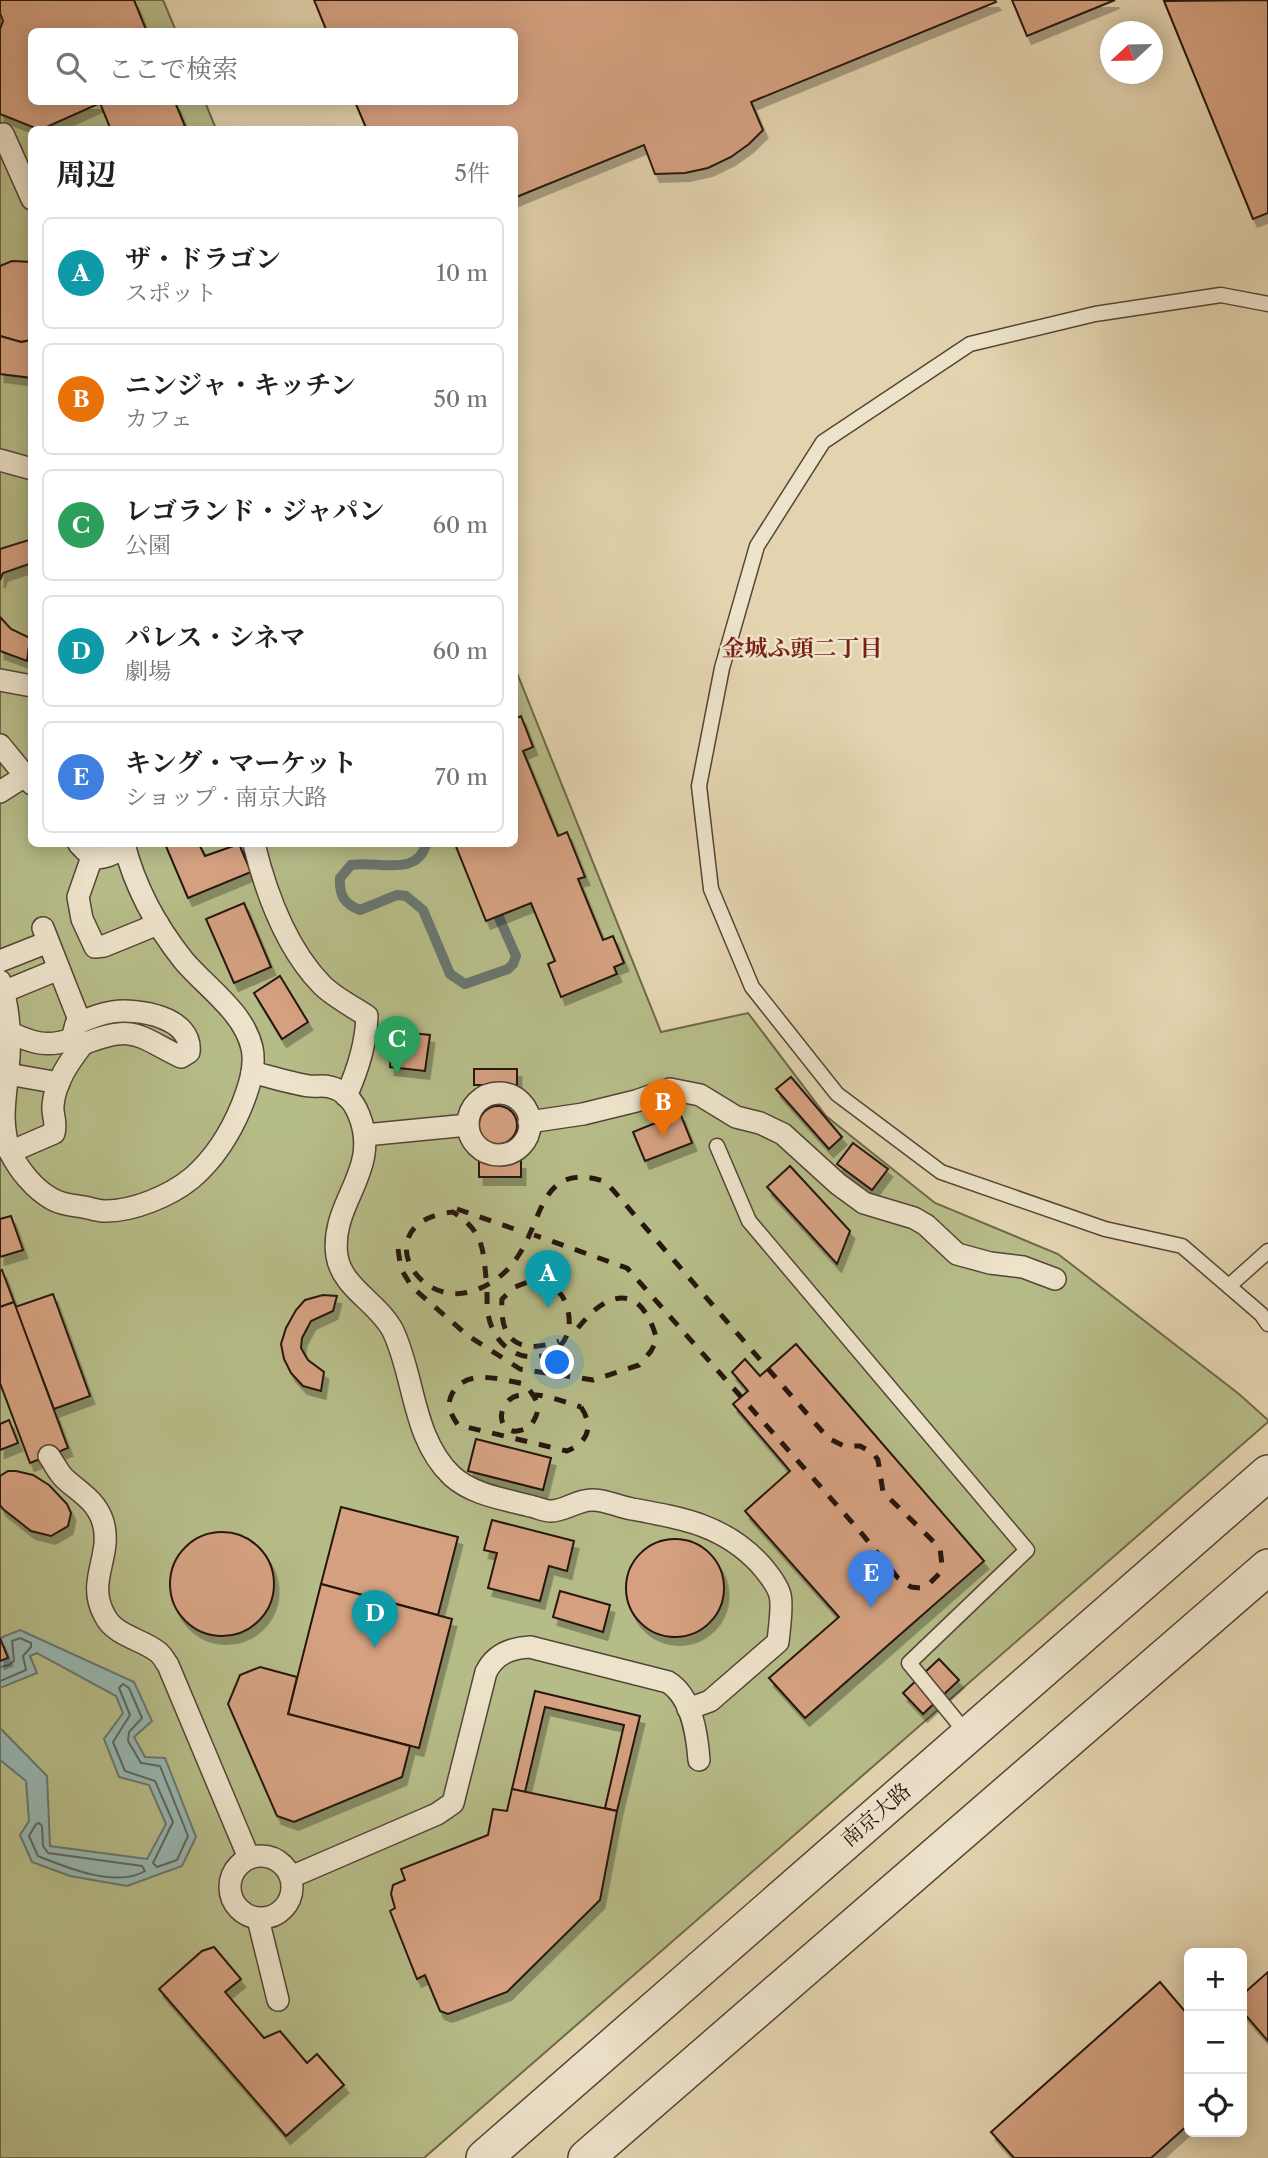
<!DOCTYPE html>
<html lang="ja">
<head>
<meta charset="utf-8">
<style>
  :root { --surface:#fff; --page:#f2f2f2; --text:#202124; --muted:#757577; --line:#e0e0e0; --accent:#8f2418 }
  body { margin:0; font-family:"Libre Caslon Text","Noto Serif JP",serif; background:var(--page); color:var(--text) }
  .controls { position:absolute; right:21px; bottom:21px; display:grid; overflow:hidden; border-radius:10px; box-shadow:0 4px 18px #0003 }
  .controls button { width:63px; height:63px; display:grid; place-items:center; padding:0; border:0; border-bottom:2px solid var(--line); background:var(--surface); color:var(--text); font:35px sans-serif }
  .compass { position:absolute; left:1100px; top:21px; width:63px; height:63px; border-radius:50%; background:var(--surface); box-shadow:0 4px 18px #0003; rotate:248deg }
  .you { position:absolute; left:558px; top:1363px; width:24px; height:24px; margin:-18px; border:5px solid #fff; border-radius:50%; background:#1a73e8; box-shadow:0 0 0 10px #1a73e833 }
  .badge { display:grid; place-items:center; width:46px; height:46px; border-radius:50%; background:var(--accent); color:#fff; font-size:23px; font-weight:700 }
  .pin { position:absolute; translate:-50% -58px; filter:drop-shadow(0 2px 4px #0008) }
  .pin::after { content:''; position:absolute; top:37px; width:24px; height:21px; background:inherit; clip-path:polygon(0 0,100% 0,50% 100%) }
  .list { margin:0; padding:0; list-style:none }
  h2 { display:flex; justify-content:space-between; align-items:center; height:91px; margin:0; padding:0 28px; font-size:30px }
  h2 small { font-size:23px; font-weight:400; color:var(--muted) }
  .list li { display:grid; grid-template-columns:46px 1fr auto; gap:21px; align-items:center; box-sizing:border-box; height:112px; margin:0 14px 14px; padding:0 14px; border:2px solid var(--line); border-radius:10px }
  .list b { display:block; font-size:26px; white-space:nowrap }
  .list p { margin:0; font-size:23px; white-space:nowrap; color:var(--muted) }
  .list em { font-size:23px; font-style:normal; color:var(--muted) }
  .icon { flex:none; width:38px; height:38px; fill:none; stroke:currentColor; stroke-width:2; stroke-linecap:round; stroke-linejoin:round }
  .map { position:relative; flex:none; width:1268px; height:2158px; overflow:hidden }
  .search { position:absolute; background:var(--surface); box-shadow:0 4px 18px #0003; left:28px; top:28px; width:490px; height:77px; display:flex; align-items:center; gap:18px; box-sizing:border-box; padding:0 24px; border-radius:10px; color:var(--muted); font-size:26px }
  .panel { position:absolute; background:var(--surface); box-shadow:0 4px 18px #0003; left:28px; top:126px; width:490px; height:721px; border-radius:10px }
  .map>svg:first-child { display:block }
</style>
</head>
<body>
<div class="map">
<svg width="1268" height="2158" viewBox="0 0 1268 2158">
  <defs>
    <filter id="shadow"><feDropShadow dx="4.5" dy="8" stdDeviation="0" flood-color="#0004"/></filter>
  </defs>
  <rect width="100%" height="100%" fill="#e3d4af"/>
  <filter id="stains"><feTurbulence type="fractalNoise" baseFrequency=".00286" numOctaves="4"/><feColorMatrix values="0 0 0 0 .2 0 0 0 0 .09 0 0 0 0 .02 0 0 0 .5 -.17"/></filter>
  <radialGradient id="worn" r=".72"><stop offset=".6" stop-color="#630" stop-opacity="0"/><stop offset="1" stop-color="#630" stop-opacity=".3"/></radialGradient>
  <polygon fill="#b6bc88" stroke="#6e684a" stroke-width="2" points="0,0 163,0 176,31 32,32 32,102 205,102 216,129 32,130 32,844 514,844 515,668 661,1032 748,1013 826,1116 935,1203 1058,1254 1239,1394 1268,1420 1268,1422 424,2158 0,2158"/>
  <polygon fill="#96b7b1" stroke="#69766f" stroke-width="2" points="20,1630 134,1682 152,1721 134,1737 145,1757 165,1758 196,1837 182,1866 127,1886 70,1876 32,1862 20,1835 29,1821 26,1781 0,1760 0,1728 47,1776 50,1846 147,1859 166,1824 149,1785 119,1777 104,1739 123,1713 116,1696 37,1653 30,1656 37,1673 0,1688 0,1661 8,1657 0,1638"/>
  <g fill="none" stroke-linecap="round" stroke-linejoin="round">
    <g stroke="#5e665f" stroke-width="2">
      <polyline points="0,1667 9,1665 14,1661 12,1641 20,1638 31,1643 31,1647 23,1656 26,1670 0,1681"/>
      <polygon points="123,1684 129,1688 142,1718 129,1732 128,1741 141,1763 160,1766 188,1836 177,1860 157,1867 153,1863 173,1822 155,1781 125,1771 113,1742 130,1715 119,1688"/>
      <path d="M 39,1823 L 42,1826 L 43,1846 L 48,1853 L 142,1866 L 145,1871 C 117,1888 67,1868 38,1856 L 29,1836 L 36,1824 Z"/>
    </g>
    <path stroke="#69766f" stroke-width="10" d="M 426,844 C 417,878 377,860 351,865 L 340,878 C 339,895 344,904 360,910 L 397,895 L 406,896 L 423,910 L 450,974 L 465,984 L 508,969 L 513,964 L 516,956 L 493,904"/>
  </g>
  <g fill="#d5a181" stroke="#26150d" stroke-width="2" filter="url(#shadow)">
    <polygon points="0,0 134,0 147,32 32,32 32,102 175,102 185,126 176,130 111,130 100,103 40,130 0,114 0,29 3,21 0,13"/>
    <polygon points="314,0 995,0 996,2 751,102 763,130 749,144 731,157 708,168 685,173 655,174 644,145 514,198 514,130 367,130 355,102 514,102 514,32 327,32"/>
    <polygon points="1012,0 1115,0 1027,36"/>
    <polygon points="1268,0 1268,213 1253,219 1164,1"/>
    <polygon points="12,261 32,262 32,340 21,342 0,336 0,266"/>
    <polygon points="0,336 21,342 32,340 32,378 0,374"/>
    <polygon points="32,539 32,563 3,573 0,580 0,549"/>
    <polygon points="0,617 11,629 30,638 27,661 0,651"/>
    <polygon points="521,716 533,747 523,751 558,836 567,832 585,877 578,879 603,940 613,936 624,963 614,967 617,974 561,997 548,964 555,961 531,903 486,921 455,844 514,844 514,719"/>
    <polygon points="165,844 199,844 205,856 239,844 251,872 188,898"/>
    <polygon points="244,903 271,967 234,983 206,919"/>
    <polygon points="280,976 308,1022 282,1039 254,993"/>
    <polygon points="401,1032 430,1035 425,1071 390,1067 392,1048 399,1049"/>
    <rect x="474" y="1069" width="43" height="16"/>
    <polygon points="791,1077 842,1137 829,1149 776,1089"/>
    <circle cx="498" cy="1125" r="19"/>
    <polygon points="680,1113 692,1143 645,1161 633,1132"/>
    <polygon points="853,1143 888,1169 872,1190 837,1164"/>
    <rect x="479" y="1161" width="42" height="16"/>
    <polygon points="790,1166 850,1231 837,1264 767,1187"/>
    <polygon points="11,1216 23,1250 0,1257 0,1219"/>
    <polygon points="2,1270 14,1302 0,1307 0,1271"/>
    <polygon points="53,1294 90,1396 54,1409 15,1307"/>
    <polygon points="323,1295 337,1296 333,1311 311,1321 302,1338 301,1348 308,1360 324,1372 321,1391 303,1386 291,1373 284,1359 281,1344 286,1328 296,1310 305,1300"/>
    <polygon points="14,1302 68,1448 30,1463 0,1383 0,1307"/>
    <polygon points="796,1344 984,1561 805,1718 769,1678 839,1617 745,1511 790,1471 733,1404 748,1391 732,1372 745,1359 760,1376"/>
    <polygon points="9,1420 18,1443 0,1450 0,1424"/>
    <polygon points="476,1439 551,1458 543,1490 468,1471"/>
    <polygon points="8,1471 16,1471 33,1475 49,1485 67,1504 71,1513 68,1526 51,1536 31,1531 3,1509 0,1505 0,1476"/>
    <polygon points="341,1507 458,1537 438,1615 321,1584"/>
    <polygon points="492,1520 574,1541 567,1571 549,1566 540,1601 488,1588 497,1553 484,1550"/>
    <circle cx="222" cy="1584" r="52"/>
    <circle cx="675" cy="1588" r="49"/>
    <polygon points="321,1584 452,1619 419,1748 288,1714"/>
    <polygon points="560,1591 610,1605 603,1632 553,1617"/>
    <polygon points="0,1638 8,1658 0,1661"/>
    <polygon points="939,1659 959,1680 923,1714 903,1693"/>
    <polygon points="260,1667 297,1677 288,1714 410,1746 402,1777 294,1822 277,1816 228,1704 240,1675"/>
    <polygon points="535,1691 640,1716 617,1811 605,1808 624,1725 545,1707 525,1792 512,1789"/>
    <polygon points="512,1789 617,1811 600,1900 507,1992 448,2014 440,2011 425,1975 417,1979 390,1911 395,1908 391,1894 393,1885 405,1880 401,1869 488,1835 493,1809 507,1811"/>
    <polygon points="214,1947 241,1979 225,1992 264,2038 280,2031 307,2063 317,2054 344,2085 286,2136 159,1989 202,1951"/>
    <polygon points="1268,1972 1268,2041 1242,2011 1242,1995"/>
    <polygon points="1160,1982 1189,2016 1189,2124 1151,2158 1014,2158 991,2132"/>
  </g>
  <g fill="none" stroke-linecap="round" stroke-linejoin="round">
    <g stroke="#554536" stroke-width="17">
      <g id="service">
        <polyline points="1268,304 1221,295 1095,314 970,344 823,442 757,546 722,668 699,786 711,889 752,987 837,1094 941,1172 1105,1229 1182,1246 1261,1314 1268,1324"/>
        <polyline points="717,1146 749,1221 1027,1550 909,1663 968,1735"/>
        <polyline points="1229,1286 1268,1251"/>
      </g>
    </g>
    <g stroke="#554536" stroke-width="24">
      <g id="pedestrian">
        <polyline points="0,141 3,134 32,199"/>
        <polyline points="0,460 32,469"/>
        <polyline points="0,680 32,686"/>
        <polyline points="0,745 32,784"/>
        <polyline points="0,792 25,776"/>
        <path d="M 79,844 C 97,865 103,858 125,848"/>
        <path d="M 254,844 C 266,893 286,948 322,985 C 334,997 352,1006 367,1016 C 366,1045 358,1070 346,1096"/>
        <polyline points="92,857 78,897 82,919 95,947 104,946 158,924"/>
        <polyline points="43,928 80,1022"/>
        <polyline points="0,961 48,942"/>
        <path d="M 0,981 C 10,1009 11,1040 8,1070 C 5,1100 0,1123 10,1152 C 19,1170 34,1189 52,1199 C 59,1203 69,1205 77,1206 C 86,1207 95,1210 103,1211 C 132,1212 170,1196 192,1178 C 214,1159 231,1132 242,1105 C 249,1087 256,1067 252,1048 C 244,1012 206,987 184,961 C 156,926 135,887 124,844"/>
        <polyline points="3,992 59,969"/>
        <path d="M 9,1032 C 32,1043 47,1048 72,1039 L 76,1024 C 87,1019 100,1014 112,1012 C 137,1008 193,1017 189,1052 L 181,1057 C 136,1035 134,1024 83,1044 L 72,1039"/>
        <path d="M 252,1072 C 271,1077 290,1083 309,1086 C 315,1087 323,1085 330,1087 C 344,1090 354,1102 359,1115 C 382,1171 329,1203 337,1256 C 342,1288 379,1303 393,1331 C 415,1377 412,1438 452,1476 C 473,1495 504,1499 530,1506 C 536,1507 544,1511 551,1511 C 564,1511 578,1500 591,1500 C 604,1499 619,1507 632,1509 C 682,1518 724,1525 760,1564 C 767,1572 777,1584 780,1595 C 783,1606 779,1630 778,1642 L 710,1701 L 688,1709"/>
        <polyline points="8,1074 59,1083"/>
        <circle cx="499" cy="1124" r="31"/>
        <polyline points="529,1122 583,1114 636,1101 670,1089 700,1095 736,1117 760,1123 783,1134 838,1184 864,1203 914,1218 926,1225 957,1254 990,1263 1023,1267 1055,1279"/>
        <polyline points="365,1135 468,1125"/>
        <path d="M 10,1152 L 54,1133 C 57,1120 52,1117 53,1105 C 55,1082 69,1062 83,1044"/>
        <path d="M 49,1456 C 54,1463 58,1472 64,1478 C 80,1493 96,1500 103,1522 C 113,1557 85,1581 105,1616 C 115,1636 142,1639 158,1652 C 162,1655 165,1661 168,1665 L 249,1858"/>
        <circle cx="261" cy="1887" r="31"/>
        <path d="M 291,1877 L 437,1814 L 453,1803 L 486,1672 C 495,1654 510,1648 530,1647 L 668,1682 C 692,1697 697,1734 699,1760"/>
        <polyline points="258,1919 278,2000"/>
      </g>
    </g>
    <g stroke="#554536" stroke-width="38">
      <g id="tertiary">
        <polyline points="484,2158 1268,1473"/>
        <polyline points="586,2158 1268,1567"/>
      </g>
    </g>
    <use href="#service" stroke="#ede3cb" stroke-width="14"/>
    <use href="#pedestrian" stroke="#ede3cb" stroke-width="21"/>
    <use href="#tertiary" stroke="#ede3cb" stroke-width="35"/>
    <g stroke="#26150d" stroke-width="5" stroke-dasharray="12 12" stroke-linecap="butt">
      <polyline points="457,1209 523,1232"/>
      <path d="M 398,1249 L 401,1269 L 412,1287 L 467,1335 L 520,1369 L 593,1380 L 639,1365 L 651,1351 L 657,1340 C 649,1311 633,1284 600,1306 C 591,1312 583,1322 576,1330"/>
      <path d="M 486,1278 C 483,1245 482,1231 453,1212 C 367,1221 415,1313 476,1290 C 496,1282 509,1271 520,1253 C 543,1217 542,1160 606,1182 L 828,1438 L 844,1446 L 860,1446 L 873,1453 L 878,1460 L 883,1492 L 940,1548 L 942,1565 L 939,1574 L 930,1583 L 921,1588 L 911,1587 L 898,1578 L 858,1529 L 627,1268 L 534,1235"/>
      <path d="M 487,1292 C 487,1299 487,1307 488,1314 C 500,1379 584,1365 567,1307 C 563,1292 552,1284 538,1278 L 515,1287 L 502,1299 C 499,1342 520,1355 559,1341"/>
      <path d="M 581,1407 C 594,1427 588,1442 567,1451 L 458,1425 C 451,1415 446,1405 452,1394 C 466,1367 502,1380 525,1384 C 539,1402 543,1409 529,1428 C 525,1429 517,1432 513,1431 C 494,1427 500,1398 520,1395 C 540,1392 562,1401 581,1407"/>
    </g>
  </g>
  <g text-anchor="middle" stroke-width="5" stroke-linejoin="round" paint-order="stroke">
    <g font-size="21" fill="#26150d" stroke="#ede3cb">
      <text transform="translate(876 1815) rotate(-41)" y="7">南京大路</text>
    </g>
    <g font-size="23" font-weight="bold" fill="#7a1f14" stroke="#ede3cb">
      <text x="802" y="656">金城ふ頭二丁目</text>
    </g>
  </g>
  <rect width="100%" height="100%" filter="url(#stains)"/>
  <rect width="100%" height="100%" fill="url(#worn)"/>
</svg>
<div class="controls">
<button>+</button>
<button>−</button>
<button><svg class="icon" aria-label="locate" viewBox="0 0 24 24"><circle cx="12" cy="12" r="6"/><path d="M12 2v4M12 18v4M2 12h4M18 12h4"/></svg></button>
</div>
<svg class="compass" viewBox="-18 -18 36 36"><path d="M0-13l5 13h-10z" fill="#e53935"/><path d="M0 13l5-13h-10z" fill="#757577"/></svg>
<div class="you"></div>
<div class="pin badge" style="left:548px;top:1308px;background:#0f9aa8">A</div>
<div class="pin badge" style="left:663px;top:1137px;background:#e8710a">B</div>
<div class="pin badge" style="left:397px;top:1074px;background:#2e9e5b">C</div>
<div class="pin badge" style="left:375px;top:1648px;background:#0f9aa8">D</div>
<div class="pin badge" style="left:871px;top:1608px;background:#3f7fe0">E</div>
<div class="search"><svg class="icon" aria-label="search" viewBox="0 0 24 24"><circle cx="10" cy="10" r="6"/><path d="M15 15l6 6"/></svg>ここで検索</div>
<section class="panel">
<h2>周辺<small>5件</small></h2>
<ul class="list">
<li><span class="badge" style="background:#0f9aa8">A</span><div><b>ザ・ドラゴン</b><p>スポット</p></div><em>10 m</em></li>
<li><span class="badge" style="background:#e8710a">B</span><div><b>ニンジャ・キッチン</b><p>カフェ</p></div><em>50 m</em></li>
<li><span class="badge" style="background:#2e9e5b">C</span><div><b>レゴランド・ジャパン</b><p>公園</p></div><em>60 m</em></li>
<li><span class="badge" style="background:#0f9aa8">D</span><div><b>パレス・シネマ</b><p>劇場</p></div><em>60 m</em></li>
<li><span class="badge" style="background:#3f7fe0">E</span><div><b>キング・マーケット</b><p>ショップ · 南京大路</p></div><em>70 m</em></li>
</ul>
</section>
</div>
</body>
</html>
